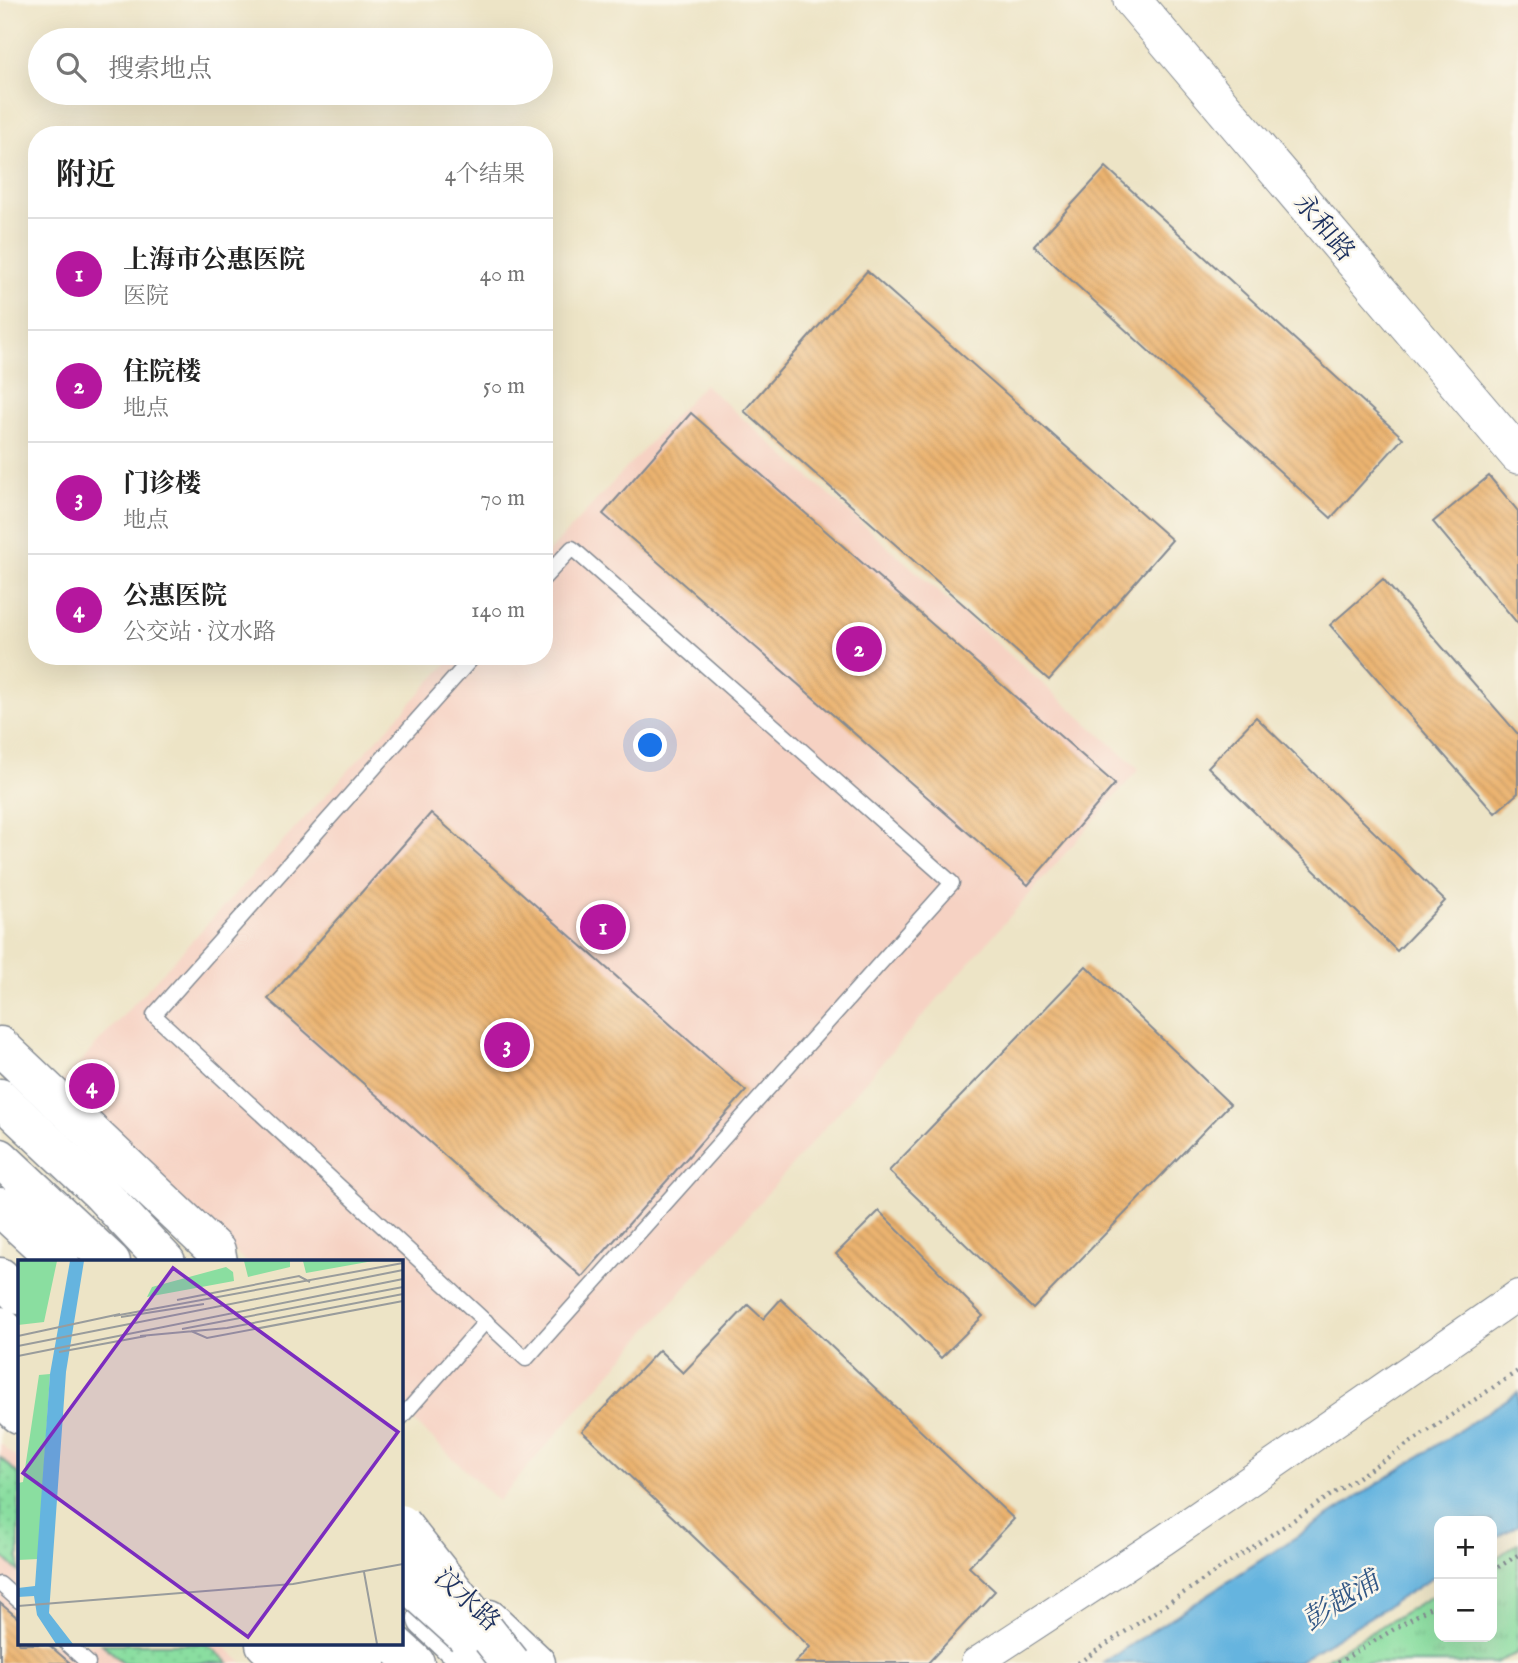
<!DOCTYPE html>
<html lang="zh">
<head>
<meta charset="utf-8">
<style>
  :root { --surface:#fff; --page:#f2f2f2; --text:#222; --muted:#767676; --line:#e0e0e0; --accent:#b5179e }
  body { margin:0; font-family:"IM FELL English","Noto Serif SC",serif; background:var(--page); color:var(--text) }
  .controls { position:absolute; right:21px; bottom:21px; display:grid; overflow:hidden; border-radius:14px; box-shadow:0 7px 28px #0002 }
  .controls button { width:63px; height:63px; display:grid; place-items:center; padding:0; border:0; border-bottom:2px solid var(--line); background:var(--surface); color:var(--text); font:35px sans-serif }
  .you { position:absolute; left:651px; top:746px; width:24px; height:24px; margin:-18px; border:5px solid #fff; border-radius:50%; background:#1a73e8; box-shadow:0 0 0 10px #1a73e833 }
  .badge { display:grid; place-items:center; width:46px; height:46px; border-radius:50%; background:var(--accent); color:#fff; font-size:23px; font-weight:700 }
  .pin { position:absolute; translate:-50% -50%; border:4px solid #fff; box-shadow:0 2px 7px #0006 }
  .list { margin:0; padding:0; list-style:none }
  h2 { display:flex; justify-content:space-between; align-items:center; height:91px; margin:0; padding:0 28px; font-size:30px }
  h2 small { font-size:23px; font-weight:400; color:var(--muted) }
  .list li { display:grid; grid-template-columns:46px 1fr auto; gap:21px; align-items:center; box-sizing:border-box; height:112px; padding:0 28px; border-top:2px solid var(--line) }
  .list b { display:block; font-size:26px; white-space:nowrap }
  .list p { margin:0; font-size:23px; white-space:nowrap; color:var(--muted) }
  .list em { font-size:23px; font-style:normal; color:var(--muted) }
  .icon { flex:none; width:38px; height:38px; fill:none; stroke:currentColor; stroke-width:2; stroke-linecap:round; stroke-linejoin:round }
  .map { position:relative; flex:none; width:1518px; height:1663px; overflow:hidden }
  .search { position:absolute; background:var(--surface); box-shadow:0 7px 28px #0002; left:28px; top:28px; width:525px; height:77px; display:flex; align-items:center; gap:18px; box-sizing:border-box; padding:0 24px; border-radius:38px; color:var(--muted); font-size:26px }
  .panel { position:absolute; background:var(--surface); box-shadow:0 7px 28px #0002; left:28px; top:126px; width:525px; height:539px; border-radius:28px }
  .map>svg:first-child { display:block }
</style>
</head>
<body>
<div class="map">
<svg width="1518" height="1663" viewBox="0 0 1518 1663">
  <defs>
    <pattern id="grass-dots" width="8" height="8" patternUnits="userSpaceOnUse" patternTransform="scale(1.75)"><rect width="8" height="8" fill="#8adea0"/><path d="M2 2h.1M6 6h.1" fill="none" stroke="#76bf8c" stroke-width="1.8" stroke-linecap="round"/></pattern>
    <pattern id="park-tufts" width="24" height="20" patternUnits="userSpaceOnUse" patternTransform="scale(1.75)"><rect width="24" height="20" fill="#8adea0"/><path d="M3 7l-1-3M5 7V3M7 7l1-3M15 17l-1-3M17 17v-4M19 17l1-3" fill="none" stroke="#76bf8c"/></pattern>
    <pattern id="building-back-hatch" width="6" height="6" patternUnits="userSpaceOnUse" patternTransform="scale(1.75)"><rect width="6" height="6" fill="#ebb370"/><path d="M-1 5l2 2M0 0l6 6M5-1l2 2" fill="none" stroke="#c99a63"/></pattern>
  </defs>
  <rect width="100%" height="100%" fill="#fbf7ec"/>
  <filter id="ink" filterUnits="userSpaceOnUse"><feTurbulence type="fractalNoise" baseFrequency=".0143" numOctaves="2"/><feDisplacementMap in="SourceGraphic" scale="14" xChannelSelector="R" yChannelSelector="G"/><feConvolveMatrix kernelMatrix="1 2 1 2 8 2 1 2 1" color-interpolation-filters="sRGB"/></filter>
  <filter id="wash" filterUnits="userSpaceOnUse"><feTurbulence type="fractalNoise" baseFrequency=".00686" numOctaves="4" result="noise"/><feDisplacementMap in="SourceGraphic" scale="28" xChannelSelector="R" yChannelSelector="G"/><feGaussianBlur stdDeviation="1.57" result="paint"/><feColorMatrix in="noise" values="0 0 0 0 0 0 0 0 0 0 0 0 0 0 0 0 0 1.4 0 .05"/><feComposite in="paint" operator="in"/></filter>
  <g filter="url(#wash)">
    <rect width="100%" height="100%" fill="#ede4c6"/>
    <g fill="#f6d2c3">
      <polygon points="704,384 1139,769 498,1501 401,1409 401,1262 246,1262 59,1085 454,656 544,656 544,557"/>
      <polygon points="0,1443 19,1460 19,1644 222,1644 243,1663 0,1663"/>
    </g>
    <g fill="url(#grass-dots)" stroke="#52867f" stroke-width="2">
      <polygon points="0,1457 19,1475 19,1572 0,1554"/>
      <polygon points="102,1644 207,1644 229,1663 124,1663"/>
    </g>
    <polygon fill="url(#park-tufts)" stroke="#52867f" stroke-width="2" points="1518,1543 1518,1653 1495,1663 1319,1663 1439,1592 1439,1637 1492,1637 1492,1561"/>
    <polygon fill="#65b4df" stroke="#40729e" stroke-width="2" points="1518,1392 1518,1525 1492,1541 1492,1521 1439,1521 1439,1574 1296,1663 1103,1663"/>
    <g id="blocks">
      <g fill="url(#building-back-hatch)">
        <polygon points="1106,167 1403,438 1331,518 1034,246"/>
        <polygon points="867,271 1172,540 1049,680 744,411"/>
        <polygon points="691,413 1115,784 1028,885 603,514"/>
        <polygon points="1489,476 1518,511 1518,624 1433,522"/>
        <polygon points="1383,579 1518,734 1518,793 1495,813 1330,625"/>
        <polygon points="1256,717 1445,901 1397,951 1208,767"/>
        <polygon points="431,813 746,1091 582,1277 268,999"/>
        <polygon points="1086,966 1230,1104 1033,1309 889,1171"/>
        <polygon points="879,1211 983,1316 941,1358 836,1254"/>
        <polygon points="781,1299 1014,1519 969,1567 995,1591 928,1663 795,1663 810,1647 582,1431 659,1350 683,1373 748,1305 763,1319"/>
        <polygon points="0,1603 19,1619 19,1644 48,1644 70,1663 0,1663"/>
      </g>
    </g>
  </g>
  <g filter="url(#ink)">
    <use href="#blocks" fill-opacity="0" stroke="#848a92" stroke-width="2"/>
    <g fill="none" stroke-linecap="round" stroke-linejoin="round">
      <g stroke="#848a92" stroke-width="17">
        <g id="service">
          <polyline points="474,656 154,1015 526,1359 952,883 572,548 544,578"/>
          <polyline points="401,1418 486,1321"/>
          <polyline points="0,1584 19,1601"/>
          <polyline points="67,1644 88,1663"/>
        </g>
      </g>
      <g stroke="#848a92" stroke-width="32">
        <polyline id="minor" points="976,1663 1164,1540 1518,1295"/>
      </g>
      <g stroke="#848a92" stroke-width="39">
        <polyline id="tertiary" points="1132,0 1518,455"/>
      </g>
      <g stroke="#848a92" stroke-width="41">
        <g id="primary">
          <polyline points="0,1046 216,1251 218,1262"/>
          <polyline points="0,1158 111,1262"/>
          <polyline points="0,1326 19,1343"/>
          <polyline points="0,1396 19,1414"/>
          <polyline points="427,1619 474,1663"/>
          <polyline points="489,1619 536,1663"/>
          <polyline points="265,1644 285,1663"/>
          <polyline points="346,1644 367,1663"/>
        </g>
      </g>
      <g stroke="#848a92" stroke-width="41">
        <g id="trunk">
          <polyline points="0,1098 100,1192 166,1262"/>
          <polyline points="0,1207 60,1262"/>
          <polyline points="0,1277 19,1295"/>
          <polyline points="0,1362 19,1380"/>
          <polyline points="300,1644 320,1663"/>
          <polyline points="394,1644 415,1663"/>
        </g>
      </g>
      <g stroke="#848a92" stroke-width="4.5" stroke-dasharray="2 5" stroke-linecap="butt">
        <polyline points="1492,1571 1518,1555"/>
        <polyline points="1078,1663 1518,1371"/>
        <polyline points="1338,1663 1439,1602"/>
      </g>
      <use href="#service" stroke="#fff" stroke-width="14"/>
      <use href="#minor" stroke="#fff" stroke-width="30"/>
      <use href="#tertiary" stroke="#fff" stroke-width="37"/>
      <use href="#primary" stroke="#fff" stroke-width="38"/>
      <use href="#trunk" stroke="#fff" stroke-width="38"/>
      <g stroke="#848a92" stroke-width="41" stroke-linecap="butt">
        <g id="trunk-bridge">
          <polyline points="401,1524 511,1663"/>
          <polyline points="401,1577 465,1635"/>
        </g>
      </g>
      <use href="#trunk-bridge" stroke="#fff" stroke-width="38"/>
    </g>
  </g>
  <g text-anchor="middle" stroke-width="5" stroke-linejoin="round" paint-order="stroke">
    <g font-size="26" fill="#1b2f5e" stroke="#fbf7ec">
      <text transform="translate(1325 227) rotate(50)" y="9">永和路</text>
      <text transform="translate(468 1599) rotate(43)" y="9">汶水路</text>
    </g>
    <g font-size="28" font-style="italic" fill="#315785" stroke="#fbf7ec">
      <text transform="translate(1340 1600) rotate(-32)" y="10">彭越浦</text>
    </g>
  </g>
  <g transform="translate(18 1260)">
    <rect width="385" height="385" fill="#ede4c6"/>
    <path d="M 208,7 L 215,12 L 216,21 L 129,37 L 134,27 Z" fill="#8adea0"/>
    <path d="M 0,1 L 39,1 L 26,62 L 0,65 ZM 226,1 L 272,1 L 272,7 L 230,17 ZM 285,1 L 355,1 L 288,13 ZM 32,114 L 20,299 L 0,300 L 0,223 L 5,222 L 21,115 Z" fill="#8adea0"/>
    <path d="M 52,1 L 66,1 L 48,112 L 31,353 L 55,384 L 38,384 L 19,355 L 16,336 L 0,337 L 0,328 L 17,326 L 32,114 Z" fill="#65b4df"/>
    <path fill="none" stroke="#999c9c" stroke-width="2" d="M 159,40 L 281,16 L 292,22M 96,56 L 385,3M 103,57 L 186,44M 164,69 L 385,27M 173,71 L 189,78 L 385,41M 0,76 L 102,54M 122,76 L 209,68 L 385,34M 0,86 L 385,10M 41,92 L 128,76M 0,96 L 385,19M 346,312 L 359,384M 0,346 L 275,324 L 385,304"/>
    <path fill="#7b2cbf" fill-opacity="0.15" stroke="#7b2cbf" stroke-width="3.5" d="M 155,8 L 380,172 L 230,377 L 5,213 Z"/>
    <rect width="385" height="385" fill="none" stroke="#1b2f5e" stroke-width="3.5"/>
  </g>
</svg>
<div class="controls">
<button>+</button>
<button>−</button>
</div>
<div class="you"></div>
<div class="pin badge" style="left:603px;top:927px">1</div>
<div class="pin badge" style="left:859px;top:649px">2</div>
<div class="pin badge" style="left:507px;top:1045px">3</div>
<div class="pin badge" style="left:92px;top:1086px">4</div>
<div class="search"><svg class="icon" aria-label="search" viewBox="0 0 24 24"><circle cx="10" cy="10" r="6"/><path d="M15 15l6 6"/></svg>搜索地点</div>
<section class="panel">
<h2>附近<small>4个结果</small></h2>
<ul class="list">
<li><span class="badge">1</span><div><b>上海市公惠医院</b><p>医院</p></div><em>40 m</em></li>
<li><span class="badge">2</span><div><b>住院楼</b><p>地点</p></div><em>50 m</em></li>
<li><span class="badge">3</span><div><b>门诊楼</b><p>地点</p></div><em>70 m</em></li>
<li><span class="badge">4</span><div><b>公惠医院</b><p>公交站 · 汶水路</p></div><em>140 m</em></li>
</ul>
</section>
</div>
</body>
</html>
